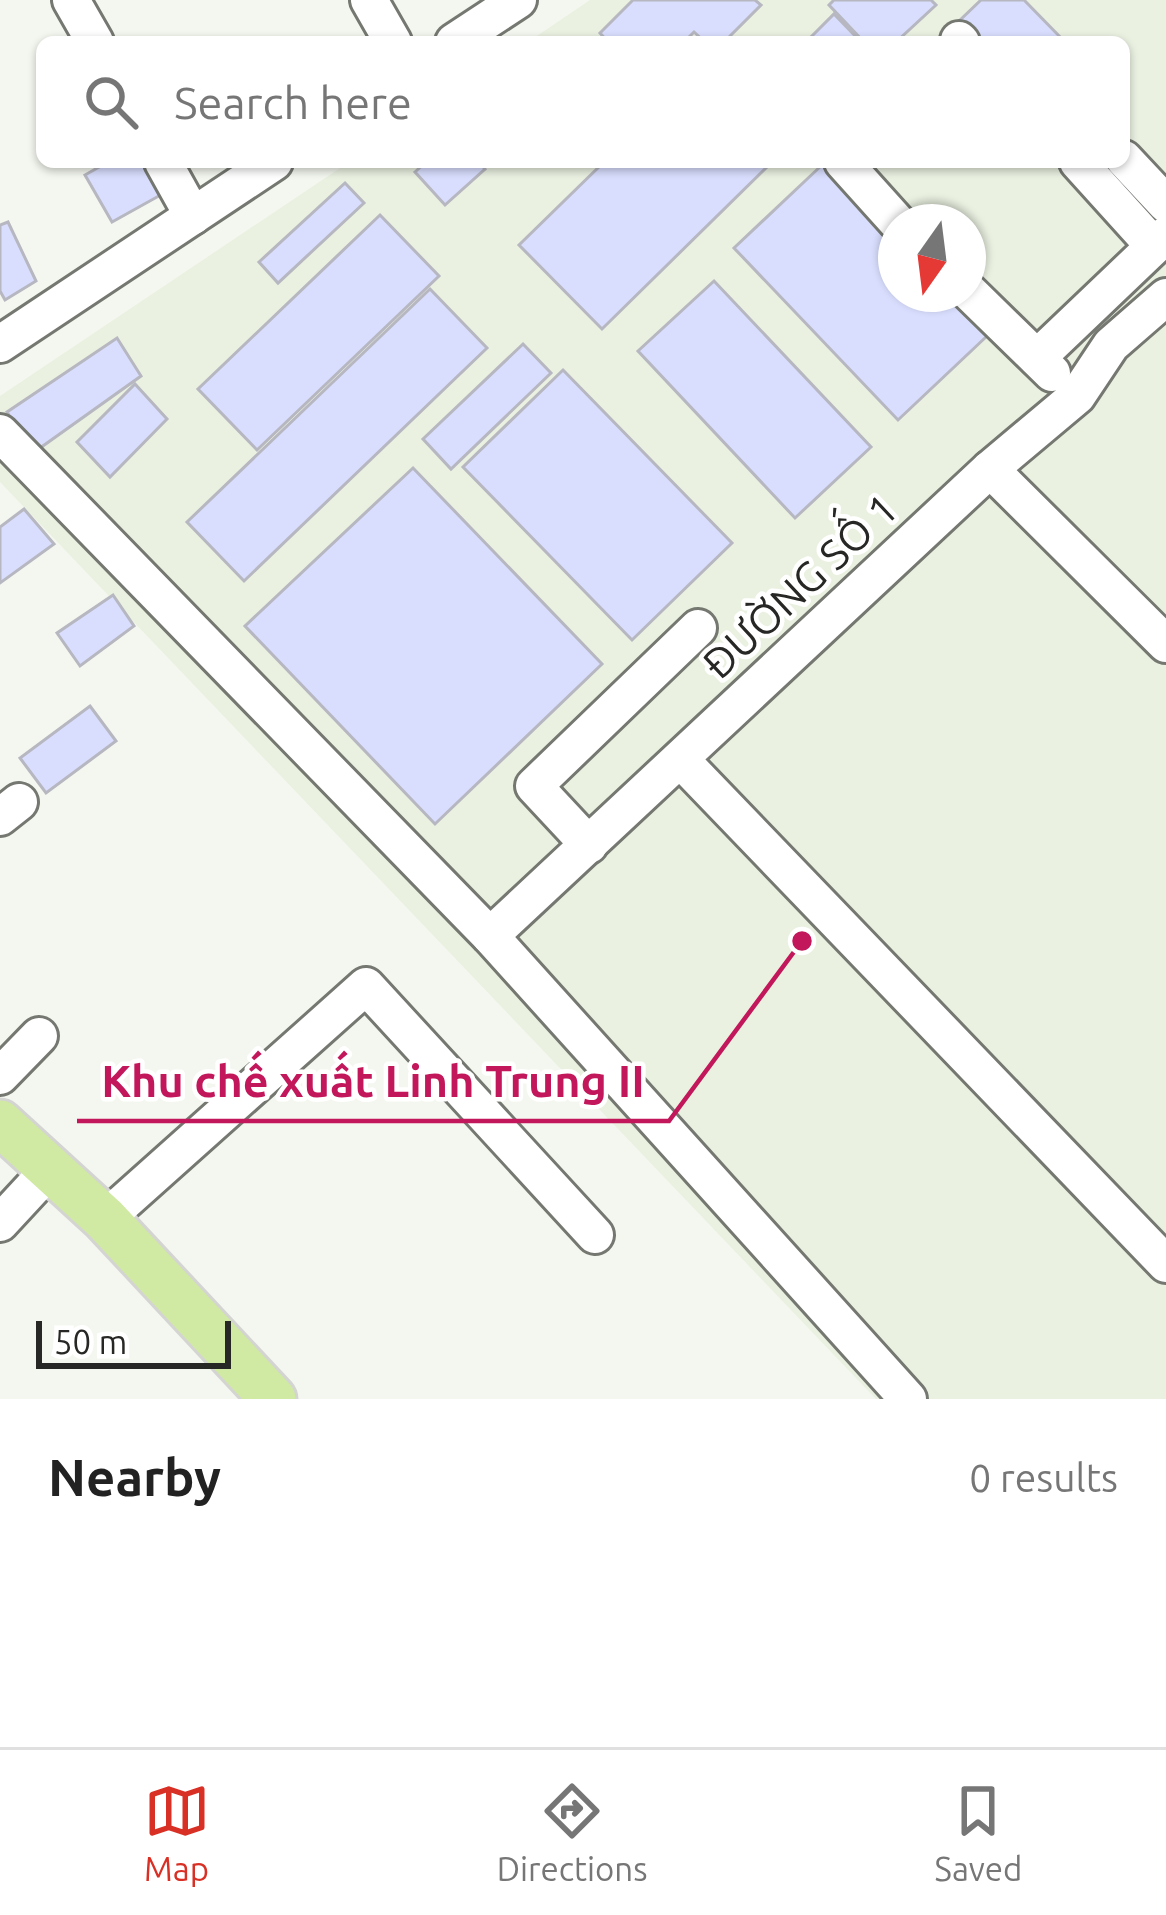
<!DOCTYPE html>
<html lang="en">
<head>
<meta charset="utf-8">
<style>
  :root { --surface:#fff; --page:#f6f6f6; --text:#222; --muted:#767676; --line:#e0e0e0; --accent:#d93025 }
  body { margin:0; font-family:Ubuntu,sans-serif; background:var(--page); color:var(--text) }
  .compass { position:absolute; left:878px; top:204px; width:108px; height:108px; border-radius:50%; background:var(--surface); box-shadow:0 3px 9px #0004; rotate:194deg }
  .scale { position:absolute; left:36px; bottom:30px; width:195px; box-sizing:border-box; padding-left:12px; border:6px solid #272825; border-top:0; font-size:33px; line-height:42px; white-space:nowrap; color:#272825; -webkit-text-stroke:9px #fff; paint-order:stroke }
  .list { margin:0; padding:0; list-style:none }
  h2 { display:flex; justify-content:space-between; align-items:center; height:156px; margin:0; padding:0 48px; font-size:51px }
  h2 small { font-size:39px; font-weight:400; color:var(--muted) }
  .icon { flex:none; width:66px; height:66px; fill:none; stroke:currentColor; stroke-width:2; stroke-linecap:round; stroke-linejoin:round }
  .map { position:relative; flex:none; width:1166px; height:1399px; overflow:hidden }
  .search { position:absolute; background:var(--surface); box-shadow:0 3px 9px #0004; left:36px; right:36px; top:36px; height:132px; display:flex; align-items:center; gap:30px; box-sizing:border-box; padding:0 42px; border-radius:18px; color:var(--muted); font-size:45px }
  .sheet { height:348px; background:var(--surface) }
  nav { display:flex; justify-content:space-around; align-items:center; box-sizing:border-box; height:168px; border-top:3px solid var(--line); background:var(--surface); font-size:33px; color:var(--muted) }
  nav a { display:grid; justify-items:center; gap:6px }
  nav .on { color:var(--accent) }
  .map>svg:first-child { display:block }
</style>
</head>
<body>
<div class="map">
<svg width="1166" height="1399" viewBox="0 0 1166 1399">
  <rect width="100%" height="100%" fill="#f4f7ef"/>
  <path fill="#eaf1e1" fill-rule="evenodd" d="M 590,0 L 1166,0 L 1166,1399 L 876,1399 L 0,482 L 0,396 L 349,162 L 1124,162 L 1124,42 L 528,42 ZM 896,222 L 968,222 L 968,294 L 896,294 Z"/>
  <g fill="#d9defe" stroke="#b6b7c0" stroke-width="3">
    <polygon points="633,0 755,0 761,5 724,42 705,42 694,32 684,42 608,42 600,33"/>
    <polygon points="834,0 931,0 936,5 896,42 864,42 829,5"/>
    <polygon points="981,0 1024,0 1065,42 978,42 958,22"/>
    <polygon points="834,14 861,42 818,42 812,36"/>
    <polygon points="108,162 149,162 166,192 112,222 85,175"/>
    <polygon points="426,162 479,162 485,169 445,205 415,172"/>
    <polygon points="604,162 770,162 771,163 602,329 519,245"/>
    <polygon points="823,164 896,241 896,294 946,294 987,336 898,420 734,248"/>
    <polygon points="345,183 364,203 278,283 259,262"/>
    <polygon points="380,215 439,276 257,450 198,389"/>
    <polygon points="8,222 36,281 5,300 0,291 0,225"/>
    <polygon points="714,281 871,447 795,518 638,351"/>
    <polygon points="430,289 487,348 244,581 187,522"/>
    <polygon points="117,338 141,376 33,453 7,412"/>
    <polygon points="523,344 551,373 451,469 423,439"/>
    <polygon points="563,370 732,543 632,640 463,467"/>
    <polygon points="135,384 167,419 110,477 77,442"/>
    <polygon points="413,468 602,664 435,824 245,626"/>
    <polygon points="24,509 54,544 0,583 0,527"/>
    <polygon points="113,595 134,626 80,666 57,633"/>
    <polygon points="90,706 116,741 46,793 20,758"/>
  </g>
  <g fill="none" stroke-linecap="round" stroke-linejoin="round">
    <g stroke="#757871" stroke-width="42">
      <g id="minor">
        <polyline points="71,0 95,42"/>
        <polyline points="369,0 393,42"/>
        <polyline points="959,40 961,42"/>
        <polyline points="454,42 518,0"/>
        <polyline points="1124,159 1166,204"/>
        <polyline points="163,162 193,216"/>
        <polyline points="843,162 897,222"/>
        <polyline points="1078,162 1154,246"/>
        <polyline points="968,291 1052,373"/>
        <polyline points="0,344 274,162"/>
        <polyline points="1037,358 1166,235"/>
        <polyline points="0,433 490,936 908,1399"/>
        <polyline points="990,469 1166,644"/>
        <polyline points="681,760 1166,1264"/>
        <polyline points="0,817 19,802"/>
        <polyline points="589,845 534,786 698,628"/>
        <polyline points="490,936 990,469 1077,396 1111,345 1166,297"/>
        <polyline points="0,1076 39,1036"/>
        <polyline points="105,1219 366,986 595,1235"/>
        <polyline points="0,1223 50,1169"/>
      </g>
    </g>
    <g stroke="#d4d4d3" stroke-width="51">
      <polyline id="major" points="0,1123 105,1219 273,1399"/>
    </g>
    <use href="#minor" stroke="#fff" stroke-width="36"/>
    <use href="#major" stroke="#d0e9a3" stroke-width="45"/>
  </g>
  <g text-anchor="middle" stroke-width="9" stroke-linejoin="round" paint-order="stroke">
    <g font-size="42" fill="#272825" stroke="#fff">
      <text transform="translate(800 586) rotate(-43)" y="15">ĐƯỜNG SỐ 1</text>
    </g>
  </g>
  <path fill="none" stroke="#c2185b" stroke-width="4.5" d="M802 941L669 1121H77"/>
  <circle fill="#c2185b" stroke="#fff" stroke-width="4.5" cx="802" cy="941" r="12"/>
  <g font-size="45" text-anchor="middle" font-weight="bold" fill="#c2185b" stroke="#fff" stroke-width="9" stroke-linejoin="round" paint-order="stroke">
    <text x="373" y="1097">Khu chế xuất Linh Trung II</text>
  </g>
</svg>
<svg class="compass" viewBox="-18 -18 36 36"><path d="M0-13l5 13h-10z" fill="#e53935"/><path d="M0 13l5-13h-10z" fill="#767676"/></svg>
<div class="scale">50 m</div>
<div class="search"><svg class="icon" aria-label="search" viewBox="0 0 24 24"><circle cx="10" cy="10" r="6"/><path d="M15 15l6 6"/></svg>Search here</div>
</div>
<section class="sheet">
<h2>Nearby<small>0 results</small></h2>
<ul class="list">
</ul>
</section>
<nav>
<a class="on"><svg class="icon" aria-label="map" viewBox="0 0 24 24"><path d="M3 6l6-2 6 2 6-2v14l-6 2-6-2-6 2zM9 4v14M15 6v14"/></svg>Map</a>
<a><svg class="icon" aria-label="directions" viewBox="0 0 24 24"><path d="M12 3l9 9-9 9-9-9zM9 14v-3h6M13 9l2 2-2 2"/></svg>Directions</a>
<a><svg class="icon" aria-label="saved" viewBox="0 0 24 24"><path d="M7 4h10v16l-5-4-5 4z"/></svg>Saved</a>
</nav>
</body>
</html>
